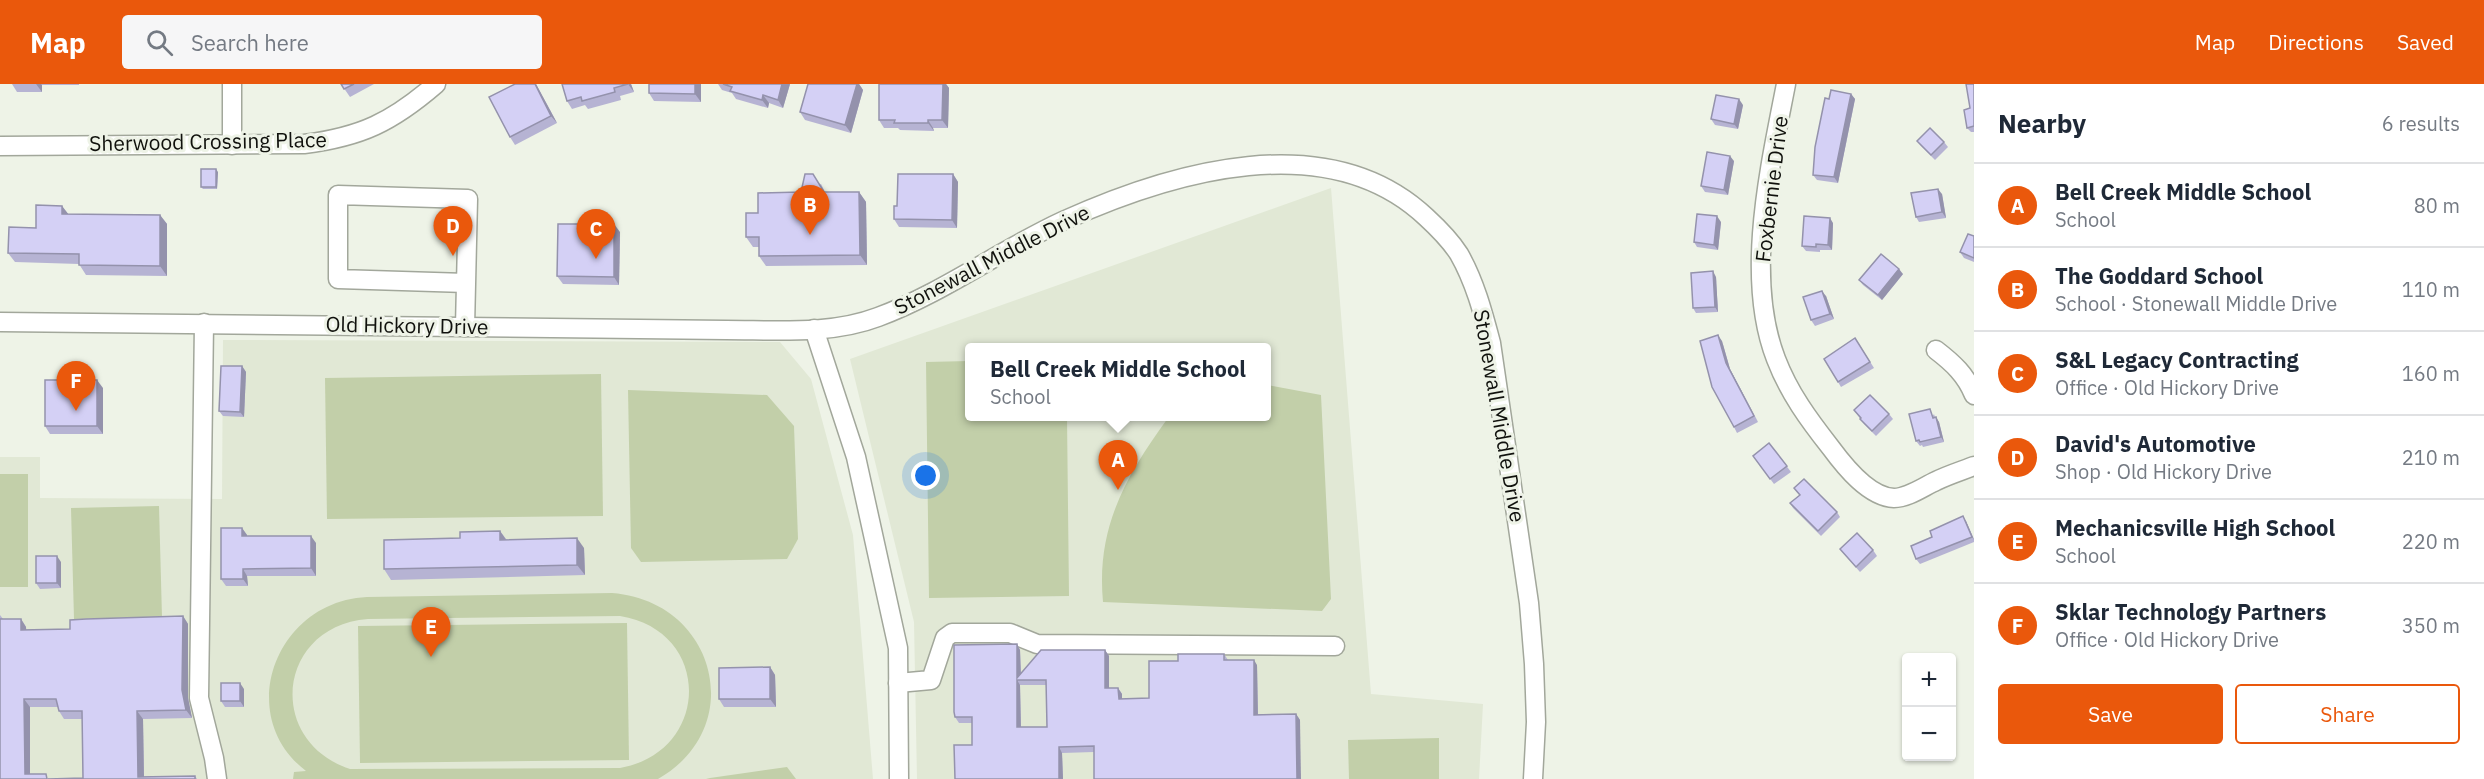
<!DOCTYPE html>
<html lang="en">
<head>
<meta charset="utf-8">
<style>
  :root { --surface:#fff; --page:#f6f6f7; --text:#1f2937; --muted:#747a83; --line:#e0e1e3; --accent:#ea580c }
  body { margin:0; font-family:"IBM Plex Sans",sans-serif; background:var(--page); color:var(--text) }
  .controls { position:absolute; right:18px; bottom:18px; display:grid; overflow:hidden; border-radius:6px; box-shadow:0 2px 4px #0004 }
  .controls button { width:54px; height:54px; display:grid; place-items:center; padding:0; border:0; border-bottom:2px solid var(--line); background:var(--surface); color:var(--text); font:30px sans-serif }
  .you { position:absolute; left:926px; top:392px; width:21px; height:21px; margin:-15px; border:4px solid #fff; border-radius:50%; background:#1a73e8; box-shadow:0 0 0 9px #1a73e833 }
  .badge { display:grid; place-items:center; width:39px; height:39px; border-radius:50%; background:var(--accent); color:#fff; font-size:20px; font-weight:700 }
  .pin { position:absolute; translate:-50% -50px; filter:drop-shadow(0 2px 3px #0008) }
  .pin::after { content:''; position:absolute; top:32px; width:21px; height:18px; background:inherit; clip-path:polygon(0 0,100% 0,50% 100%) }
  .popup { position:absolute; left:965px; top:259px; width:306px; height:78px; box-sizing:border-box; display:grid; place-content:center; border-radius:6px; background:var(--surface); filter:drop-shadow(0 2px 4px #0005); font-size:20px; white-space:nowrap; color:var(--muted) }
  .popup b { font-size:22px; color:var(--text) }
  .popup::after { content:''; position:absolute; left:50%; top:100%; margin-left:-12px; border:12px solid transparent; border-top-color:var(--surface) }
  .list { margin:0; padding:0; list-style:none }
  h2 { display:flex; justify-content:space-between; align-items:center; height:78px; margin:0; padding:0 24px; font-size:26px }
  h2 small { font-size:20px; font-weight:400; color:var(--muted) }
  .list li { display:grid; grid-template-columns:39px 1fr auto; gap:18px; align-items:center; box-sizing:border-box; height:84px; padding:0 24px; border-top:2px solid var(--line) }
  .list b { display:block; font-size:22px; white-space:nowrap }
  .list p { margin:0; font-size:20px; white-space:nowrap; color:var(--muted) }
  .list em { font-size:20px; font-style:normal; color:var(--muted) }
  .actions { display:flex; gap:12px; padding:18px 24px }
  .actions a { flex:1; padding:14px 0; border:2px solid var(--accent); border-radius:6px; text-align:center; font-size:21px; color:var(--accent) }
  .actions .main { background:var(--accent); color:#fff }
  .icon { flex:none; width:33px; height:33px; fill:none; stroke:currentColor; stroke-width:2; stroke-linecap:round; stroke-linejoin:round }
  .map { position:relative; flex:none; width:1974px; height:695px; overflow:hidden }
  header { display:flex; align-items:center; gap:36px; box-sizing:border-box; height:84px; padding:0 30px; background:var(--accent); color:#fff }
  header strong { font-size:28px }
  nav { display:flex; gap:33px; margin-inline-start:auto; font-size:21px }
  .search { width:420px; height:54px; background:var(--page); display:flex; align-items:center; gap:15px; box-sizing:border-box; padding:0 21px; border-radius:6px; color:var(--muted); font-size:22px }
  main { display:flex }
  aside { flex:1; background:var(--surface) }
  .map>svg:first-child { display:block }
</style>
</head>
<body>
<header>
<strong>Map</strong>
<div class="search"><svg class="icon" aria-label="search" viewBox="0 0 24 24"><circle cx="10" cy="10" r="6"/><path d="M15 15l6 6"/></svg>Search here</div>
<nav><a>Map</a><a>Directions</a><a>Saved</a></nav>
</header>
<main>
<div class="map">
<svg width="1974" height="695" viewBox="0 0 1974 695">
  <rect width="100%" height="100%" fill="#eef3e7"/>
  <g fill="#e1e8d5" fill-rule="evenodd">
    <path d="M 1331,104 L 1371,610 L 1483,620 L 1479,695 L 917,695 L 914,538 L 850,275 ZM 970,264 L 1266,264 L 1266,332 L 970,332 Z"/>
    <polygon points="223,256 780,258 811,295 853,451 873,695 0,695 0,373 40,373 40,414 222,415"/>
  </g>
  <g fill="#c2cfa9" fill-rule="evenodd">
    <polygon points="969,277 970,332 1067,333 1069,512 929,514 926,278"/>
    <polygon points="601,290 603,432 327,435 325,294"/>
    <path d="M 1267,301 L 1321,311 L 1331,515 L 1322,527 L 1103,518 C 1096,443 1126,392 1168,334 L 1266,332 Z"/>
    <polygon points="628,306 767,311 794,342 798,455 787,475 641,478 631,464"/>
    <rect x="0" y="390" width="28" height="113"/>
    <polygon points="159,422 162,533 74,535 71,424"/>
    <path d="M 612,509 C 716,517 749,643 658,695 L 293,695 L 294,688 L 306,687 C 233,631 276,517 367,513 ZM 620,532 C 713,547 711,668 620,684 L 350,685 C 265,657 277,542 368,535 Z"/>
    <polygon points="627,539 629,676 360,679 358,542"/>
    <polygon points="1439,654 1439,695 1349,695 1348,656"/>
    <polygon points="787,683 796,695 706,695 710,694"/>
  </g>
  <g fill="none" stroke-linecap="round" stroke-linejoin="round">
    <g stroke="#a2a79b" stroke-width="21">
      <g id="minor">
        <polyline points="232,0 232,61"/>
        <path d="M 1786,0 C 1770,83 1744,193 1776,275 C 1789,309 1809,336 1831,364 C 1845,383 1869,413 1894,414 C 1908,414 1923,403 1936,397 C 1948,391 1961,387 1974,382"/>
        <path d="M 0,62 L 304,60 C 361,53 392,38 436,0"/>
        <path d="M 0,238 L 726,246 C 776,246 831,251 878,233 C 943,209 1000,166 1063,137 C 1171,88 1328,41 1426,133 C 1438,144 1450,156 1459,170 C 1475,198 1483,229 1491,259 L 1529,519 L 1534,580 L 1536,638 L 1533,695"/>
        <polyline points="204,239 199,614 214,674 217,695"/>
        <polyline points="465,243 468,115 338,111 338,195 466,199"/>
        <polyline points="814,245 856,373 898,564 899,695"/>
        <path d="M 1936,266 C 1953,279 1966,291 1974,311"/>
        <polyline points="898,599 931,596 945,554 952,549 1010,549 1037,560 1335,562"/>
      </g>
    </g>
    <use href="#minor" stroke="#fff" stroke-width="18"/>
  </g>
  <g fill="#b6b3d3" fill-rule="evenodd">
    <polygon points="12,0 79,0 79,1 42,1 42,8 17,8"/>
    <polygon points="341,0 374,0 350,13"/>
    <polygon points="536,0 557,39 515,61 510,53"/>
    <polygon points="562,0 631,0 634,8 620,12 621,16 588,25 585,21 572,25 567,17"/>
    <polygon points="701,0 701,18 654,17 649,9"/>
    <polygon points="718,0 790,0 783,24 769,19 768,24 736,15 732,9 722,6"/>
    <polygon points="808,0 859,0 863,6 851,49 805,36 800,28"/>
    <polygon points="879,0 946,0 949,4 948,44 933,44 934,47 900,46 898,44 884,44 879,36"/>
    <polygon points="1974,0 1974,48 1971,48 1967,44"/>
    <polygon points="1851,10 1855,15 1838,99 1817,96 1813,91 1829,15"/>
    <polygon points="1743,21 1738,45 1715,41 1711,35"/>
    <polygon points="1917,57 1944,58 1948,63 1935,76 1921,62"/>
    <polygon points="1734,77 1728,111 1705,108 1701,102"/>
    <polygon points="218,88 217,105 203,105 201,103"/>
    <polygon points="953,90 958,98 957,144 899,143 894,135 897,122"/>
    <polygon points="821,100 825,108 859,108 866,118 867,181 766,182 759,172 759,163 753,163 746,153 758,129 801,108"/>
    <polygon points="1942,110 1946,134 1919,138 1916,133"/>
    <polygon points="62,122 68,130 160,131 167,140 167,192 86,191 79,180 15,178 8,169"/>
    <polygon points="1721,138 1718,166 1697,163 1694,158"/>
    <polygon points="1833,139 1832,166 1820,166 1820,168 1806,167 1802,162"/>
    <polygon points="620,148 619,201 563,200 557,192"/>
    <polygon points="1974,152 1974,178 1964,174 1960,168"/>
    <polygon points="1903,190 1882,216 1863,201 1859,196"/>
    <polygon points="1716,193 1718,228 1696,229 1693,224"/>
    <polygon points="1826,212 1834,235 1815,242 1811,236"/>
    <polygon points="1722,257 1730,285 1758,338 1737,349 1734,343"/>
    <polygon points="1859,260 1874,284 1841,303 1838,298"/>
    <polygon points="242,282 246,288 244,333 223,332 219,327"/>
    <polygon points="103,304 103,350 50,350 45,342"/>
    <polygon points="1854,326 1889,330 1893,335 1876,352 1864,340"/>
    <polygon points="1934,330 1935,333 1939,338 1944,358 1923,363 1922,361 1920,362 1916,357"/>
    <polygon points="1769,359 1791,388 1774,400 1753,372"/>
    <polygon points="1794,404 1837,428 1840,433 1821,452 1793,424 1790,419 1800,411"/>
    <polygon points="1966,437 1974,455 1974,458 1920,480 1916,475 1932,453"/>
    <polygon points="242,444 247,451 247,452 316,459 316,492 247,492 248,502 226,502 221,495"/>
    <polygon points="500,447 506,455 584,464 585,491 391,496 384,485 460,454"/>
    <polygon points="1840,465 1873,466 1877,472 1860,488"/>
    <polygon points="61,478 61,504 40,505 36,499"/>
    <path d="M 0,531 L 3,535 L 21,535 L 26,543 L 26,546 L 70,545 L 183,532 L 188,540 L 188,614 L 192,634 L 143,635 L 144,693 L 195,692 L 197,695 L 0,695 ZM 30,623 L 58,623 L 59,627 L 64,635 L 82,635 L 83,694 L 50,695 L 30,690 Z"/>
    <path d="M 1017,560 L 1020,566 L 1021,590 L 1105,566 L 1109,572 L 1109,604 L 1118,604 L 1122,610 L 1122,615 L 1149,614 L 1178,577 L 1224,570 L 1228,576 L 1257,581 L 1258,630 L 1296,630 L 1300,636 L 1094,668 L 1062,669 L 1063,695 L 955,695 L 972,661 L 972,639 L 959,639 L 955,633 ZM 1020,601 L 1046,601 L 1047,643 L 1021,643 Z"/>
    <polygon points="770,583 775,591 776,623 724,623 719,615"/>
    <polygon points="244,605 244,623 225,623 221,617"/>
  </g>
  <g fill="#9492ac">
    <polygon points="36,0 41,0 42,1 42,8"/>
    <polygon points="535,0 536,0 557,39 551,32"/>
    <polygon points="628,0 631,0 634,8"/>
    <polygon points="695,0 701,0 701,18 695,10"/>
    <polygon points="782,0 790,0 783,24 778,16"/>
    <polygon points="857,0 859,0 863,6 851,49 845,41"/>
    <polygon points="943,0 946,0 949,4 948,44 942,36"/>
    <polygon points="1851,10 1855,15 1838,99 1834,93"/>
    <polygon points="763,11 769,19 768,24 762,16"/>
    <polygon points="1739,15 1743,21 1738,45 1734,40"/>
    <polygon points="928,36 933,44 934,47 928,39"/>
    <polygon points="1730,72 1734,77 1728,111 1724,106"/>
    <polygon points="216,85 218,88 217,105 216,103"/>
    <polygon points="953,90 958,98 957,144 952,136"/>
    <polygon points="1938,105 1942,110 1946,134 1942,128"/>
    <polygon points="859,108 866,118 867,181 860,171"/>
    <polygon points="62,122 69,131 62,130"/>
    <polygon points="160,131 167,140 167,192 160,182"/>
    <polygon points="1717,132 1721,138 1718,166 1714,161"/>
    <polygon points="1830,134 1833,139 1832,166 1828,161"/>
    <polygon points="614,140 620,148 619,201 614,193"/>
    <polygon points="1899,185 1903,190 1882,216 1878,211"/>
    <polygon points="1713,187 1716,193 1718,228 1715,223"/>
    <polygon points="1822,207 1826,212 1834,235 1830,230"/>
    <polygon points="1718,251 1722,257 1730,285 1758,338 1726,279"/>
    <polygon points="242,282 246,288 244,333 240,328"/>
    <polygon points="97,296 103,304 103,350 97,342"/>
    <polygon points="1936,333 1939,338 1944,358 1941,353"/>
    <polygon points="1963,432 1966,437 1974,456 1972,453"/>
    <polygon points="242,444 247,451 247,460 242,452"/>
    <polygon points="500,447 507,457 500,456"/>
    <polygon points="311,452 316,459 316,492 311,484"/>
    <polygon points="577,454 584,464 585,491 577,481"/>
    <polygon points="57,472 61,478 61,504 57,499"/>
    <polygon points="243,485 247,492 248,502 243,495"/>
    <polygon points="183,532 188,540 188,614 192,634 186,626 182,606"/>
    <polygon points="21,535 26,543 27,554 21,546"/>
    <polygon points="1017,560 1020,566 1021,596 1017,594"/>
    <polygon points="1105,566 1109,572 1109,610 1105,604"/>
    <polygon points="1254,576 1257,581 1258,636 1254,631"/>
    <polygon points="770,583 775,591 776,623 770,615"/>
    <polygon points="1017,596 1020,601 1021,649 1017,643"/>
    <polygon points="240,599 244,605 244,623 240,617"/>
    <polygon points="1118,604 1122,610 1122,620 1119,615"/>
    <polygon points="24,615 30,623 30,695 25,690"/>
    <polygon points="137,627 143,635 144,695 138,693"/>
    <polygon points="1296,630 1300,636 1301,695 1297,695"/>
    <polygon points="1059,663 1062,669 1063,695 1059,695"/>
  </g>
  <g fill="#d4d0f5" stroke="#9492ac" stroke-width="1.5" fill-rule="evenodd">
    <polygon points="341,0 354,0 344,5"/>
    <polygon points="515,0 535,0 551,32 510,53 489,13"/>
    <polygon points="562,0 628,0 614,4 615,8 582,17 581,13 567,17"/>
    <polygon points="649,0 695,0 695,10 649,9"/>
    <polygon points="723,0 782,0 778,16 763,11 762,16 730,7 732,3"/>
    <polygon points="808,0 857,0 845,41 800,28"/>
    <polygon points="879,0 943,0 942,36 928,36 928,39 894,39 895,36 879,36"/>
    <polygon points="1966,0 1974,0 1974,42 1967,44 1964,26 1970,24"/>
    <polygon points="1831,6 1851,10 1834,93 1813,91 1815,63 1825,14 1829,15"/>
    <polygon points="1716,11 1739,15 1734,40 1711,35"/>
    <polygon points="1930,44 1944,58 1931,71 1917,57"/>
    <polygon points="1707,68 1730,72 1724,106 1701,102"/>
    <rect x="201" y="85" width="15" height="18"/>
    <polygon points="805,90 813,90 824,108 859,108 860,171 759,172 759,153 746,153 746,129 758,129 758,109 801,108"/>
    <polygon points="898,90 953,90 952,136 894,135 894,122 897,122"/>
    <polygon points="1938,105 1942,128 1916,133 1911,109"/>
    <polygon points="36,121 62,122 62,130 160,131 160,182 79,181 79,170 8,169 9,143 36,144"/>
    <polygon points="1697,130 1717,132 1714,161 1694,158"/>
    <polygon points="1804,132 1830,134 1828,161 1816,160 1816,163 1802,162"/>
    <polygon points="558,140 614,140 614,193 557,192"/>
    <polygon points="1968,150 1974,152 1974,174 1960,168"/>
    <polygon points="1881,170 1899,185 1878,211 1859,196"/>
    <polygon points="1713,187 1715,223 1693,224 1691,189"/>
    <polygon points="1822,207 1830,230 1811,236 1803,213"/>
    <polygon points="1718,251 1726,279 1754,332 1734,343 1712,303 1700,257"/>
    <polygon points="1855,254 1870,278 1838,298 1824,275"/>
    <polygon points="221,282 242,282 240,328 219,327"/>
    <rect x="45" y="296" width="52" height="46"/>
    <polygon points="1870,311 1889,330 1872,347 1860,335 1861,334 1854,326"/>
    <polygon points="1930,325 1933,334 1936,333 1941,353 1920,358 1919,356 1916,357 1909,330"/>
    <polygon points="1769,359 1787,382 1770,395 1753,372"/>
    <polygon points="1804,395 1837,428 1818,447 1790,419 1800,411 1794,404"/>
    <polygon points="1963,432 1972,453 1916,475 1911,462 1932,453 1930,447"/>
    <polygon points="221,444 242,444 242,452 311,452 311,484 243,485 243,495 221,495"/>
    <polygon points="500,447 500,456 577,454 577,481 384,485 384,456 460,454 460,448"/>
    <polygon points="1857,449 1873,466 1856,483 1840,465"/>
    <rect x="36" y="472" width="21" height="27"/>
    <polygon points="183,532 182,606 186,626 137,627 138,693 195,692 195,695 48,695 83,694 82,627 59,627 56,615 24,615 25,690 46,690 47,695 0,695 0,535 21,535 21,546 70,545 70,536 86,535"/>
    <path d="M 1017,560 L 1017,594 L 1041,566 L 1105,566 L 1105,604 L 1118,604 L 1119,615 L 1149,614 L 1149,577 L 1178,577 L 1178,570 L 1224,570 L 1224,576 L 1254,576 L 1254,631 L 1296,630 L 1297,695 L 1094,695 L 1094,662 L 1059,663 L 1059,695 L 955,695 L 954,661 L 972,661 L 972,633 L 955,633 L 954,628 L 954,561 ZM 1017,596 L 1046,596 L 1047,643 L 1017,643 Z"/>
    <polygon points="770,583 770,615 719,615 719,584"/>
    <rect x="221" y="599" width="19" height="18"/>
  </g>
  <g text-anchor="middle" stroke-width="6" stroke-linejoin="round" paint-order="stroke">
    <g font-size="21" fill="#10110d" stroke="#eef3e7">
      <text transform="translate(208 58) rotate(-1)" y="7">Sherwood Crossing Place</text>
      <text transform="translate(1772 105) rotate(-83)" y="7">Foxbernie Drive</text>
      <text transform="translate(992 176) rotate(-27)" y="7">Stonewall Middle Drive</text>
      <text transform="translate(407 242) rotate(1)" y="7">Old Hickory Drive</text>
      <text transform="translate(1499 332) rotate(80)" y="7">Stonewall Middle Drive</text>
    </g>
  </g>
</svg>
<div class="controls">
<button>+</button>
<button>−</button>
</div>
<div class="you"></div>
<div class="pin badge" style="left:1118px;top:406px">A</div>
<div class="popup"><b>Bell Creek Middle School</b>School</div>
<div class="pin badge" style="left:810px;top:151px">B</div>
<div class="pin badge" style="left:596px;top:175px">C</div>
<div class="pin badge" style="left:453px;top:172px">D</div>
<div class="pin badge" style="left:431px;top:573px">E</div>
<div class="pin badge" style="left:76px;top:327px">F</div>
</div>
<aside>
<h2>Nearby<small>6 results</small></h2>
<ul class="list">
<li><span class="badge">A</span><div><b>Bell Creek Middle School</b><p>School</p></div><em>80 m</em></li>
<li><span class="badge">B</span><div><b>The Goddard School</b><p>School · Stonewall Middle Drive</p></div><em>110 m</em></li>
<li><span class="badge">C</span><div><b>S&amp;L Legacy Contracting</b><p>Office · Old Hickory Drive</p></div><em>160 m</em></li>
<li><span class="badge">D</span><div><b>David's Automotive</b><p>Shop · Old Hickory Drive</p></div><em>210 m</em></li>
<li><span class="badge">E</span><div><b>Mechanicsville High School</b><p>School</p></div><em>220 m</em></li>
<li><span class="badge">F</span><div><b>Sklar Technology Partners</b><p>Office · Old Hickory Drive</p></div><em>350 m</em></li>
</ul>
<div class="actions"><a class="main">Save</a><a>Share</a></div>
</aside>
</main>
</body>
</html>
